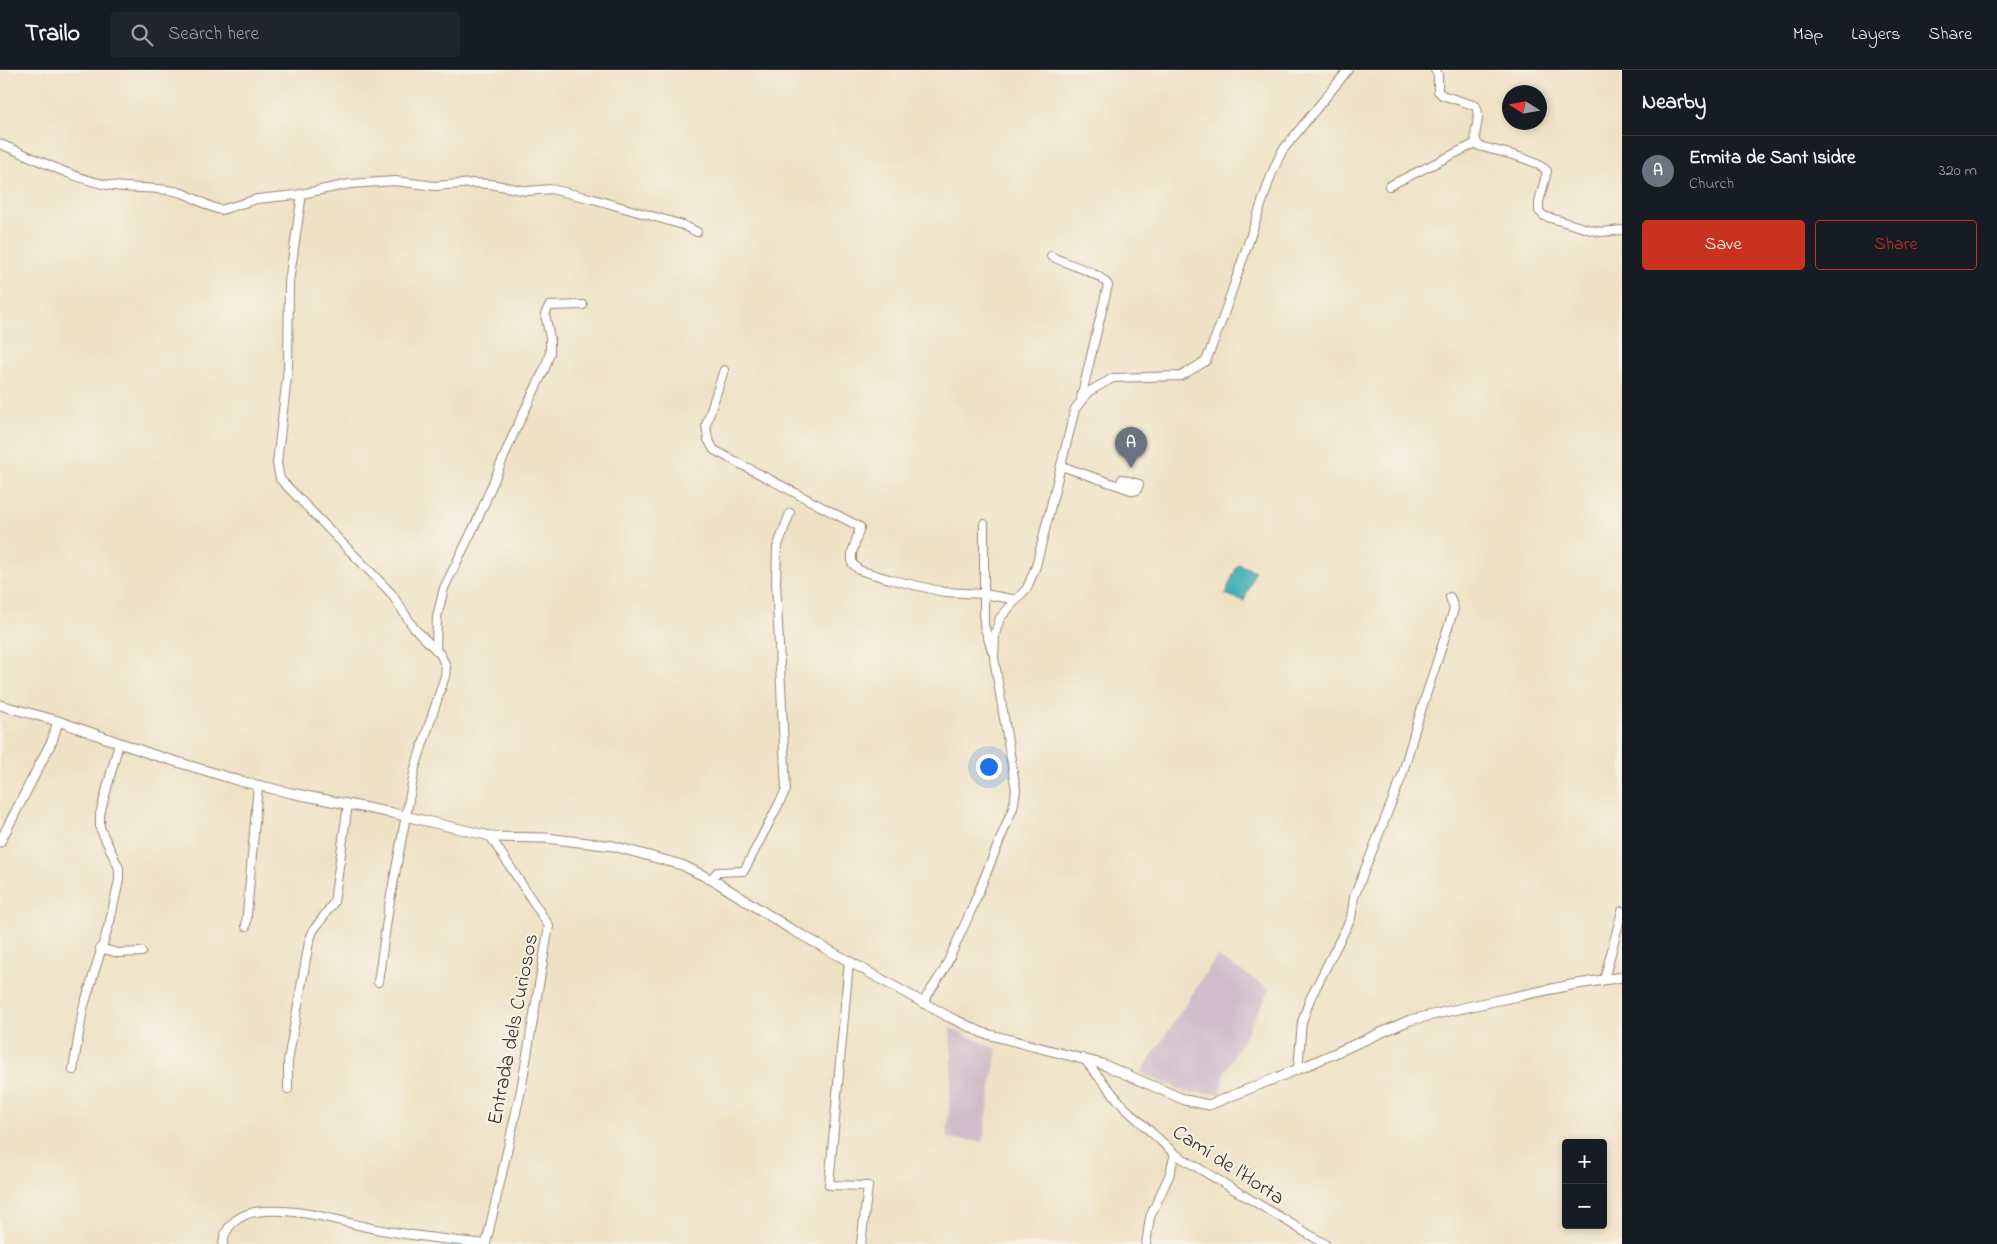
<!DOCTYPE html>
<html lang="en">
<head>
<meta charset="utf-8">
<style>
  :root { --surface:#171b24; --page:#20242c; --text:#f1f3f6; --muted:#9ea1a6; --line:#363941; --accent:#c8321e }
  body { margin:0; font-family:"Indie Flower",sans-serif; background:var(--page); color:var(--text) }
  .controls { position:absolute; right:15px; bottom:15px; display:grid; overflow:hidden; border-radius:5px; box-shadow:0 2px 8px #0003 }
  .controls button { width:45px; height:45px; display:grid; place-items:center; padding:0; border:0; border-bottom:1px solid var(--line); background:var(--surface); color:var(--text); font:25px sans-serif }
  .compass { position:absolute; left:1502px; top:15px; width:45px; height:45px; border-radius:50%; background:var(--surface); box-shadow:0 2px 8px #0003; rotate:281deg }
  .you { position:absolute; left:988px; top:696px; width:18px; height:18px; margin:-12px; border:4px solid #fff; border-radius:50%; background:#1a73e8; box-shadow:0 0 0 8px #1a73e833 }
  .badge { display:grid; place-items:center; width:32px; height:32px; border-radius:50%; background:var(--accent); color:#fff; font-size:16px; font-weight:700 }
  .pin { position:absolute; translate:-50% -41px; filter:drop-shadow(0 1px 2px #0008) }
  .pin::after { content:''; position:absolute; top:26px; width:18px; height:15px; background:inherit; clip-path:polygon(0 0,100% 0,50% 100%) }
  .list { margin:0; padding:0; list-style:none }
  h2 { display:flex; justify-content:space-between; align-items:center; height:65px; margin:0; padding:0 20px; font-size:21px }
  h2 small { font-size:16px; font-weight:400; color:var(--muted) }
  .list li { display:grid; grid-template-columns:32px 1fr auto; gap:15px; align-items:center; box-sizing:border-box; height:70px; padding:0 20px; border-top:1px solid var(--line) }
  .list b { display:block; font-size:19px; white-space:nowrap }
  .list p { margin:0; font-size:16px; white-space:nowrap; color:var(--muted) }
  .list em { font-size:16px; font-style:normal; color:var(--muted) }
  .actions { display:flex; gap:10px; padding:15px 20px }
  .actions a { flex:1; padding:11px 0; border:1px solid var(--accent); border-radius:5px; text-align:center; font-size:18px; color:var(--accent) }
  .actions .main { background:var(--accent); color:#fff }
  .icon { flex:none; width:28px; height:28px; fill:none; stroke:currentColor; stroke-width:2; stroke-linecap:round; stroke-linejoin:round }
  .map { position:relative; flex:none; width:1622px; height:1174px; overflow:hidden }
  header { display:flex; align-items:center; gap:30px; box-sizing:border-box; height:70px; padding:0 25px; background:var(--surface); border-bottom:1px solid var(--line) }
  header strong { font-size:24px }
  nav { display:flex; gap:28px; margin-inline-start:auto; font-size:18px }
  .search { width:350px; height:45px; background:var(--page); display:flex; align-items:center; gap:12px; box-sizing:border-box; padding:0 18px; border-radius:5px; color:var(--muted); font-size:19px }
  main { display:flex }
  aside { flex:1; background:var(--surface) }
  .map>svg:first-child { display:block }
</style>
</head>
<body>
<header>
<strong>Trailo</strong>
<div class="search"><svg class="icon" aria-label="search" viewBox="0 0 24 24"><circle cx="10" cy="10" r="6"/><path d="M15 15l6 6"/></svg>Search here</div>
<nav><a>Map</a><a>Layers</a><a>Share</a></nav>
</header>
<main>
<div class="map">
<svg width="1622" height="1174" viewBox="0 0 1622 1174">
  <rect width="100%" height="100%" fill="#f7f3e8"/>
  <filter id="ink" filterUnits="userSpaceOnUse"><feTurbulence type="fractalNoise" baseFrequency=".02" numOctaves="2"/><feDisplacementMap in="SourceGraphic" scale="10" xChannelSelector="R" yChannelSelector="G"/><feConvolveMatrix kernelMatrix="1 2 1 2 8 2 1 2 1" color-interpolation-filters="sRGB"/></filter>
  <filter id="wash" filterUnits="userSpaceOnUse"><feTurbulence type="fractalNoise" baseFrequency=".0096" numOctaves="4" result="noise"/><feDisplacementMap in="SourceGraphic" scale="20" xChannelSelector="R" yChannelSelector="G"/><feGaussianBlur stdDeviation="1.12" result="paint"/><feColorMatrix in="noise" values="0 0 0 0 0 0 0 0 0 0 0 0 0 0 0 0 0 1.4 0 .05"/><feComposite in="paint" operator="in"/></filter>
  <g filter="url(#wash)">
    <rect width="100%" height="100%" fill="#efe1c4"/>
    <g fill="#d1bdca">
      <polygon points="1217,886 1270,919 1224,1004 1220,1023 1187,1023 1141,1003"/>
      <polygon points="950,958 997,979 983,1072 947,1068 952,994"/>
    </g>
    <polygon fill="#3daeb5" stroke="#3c6c6a" points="1238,494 1255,501 1244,531 1225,524"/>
  </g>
  <g filter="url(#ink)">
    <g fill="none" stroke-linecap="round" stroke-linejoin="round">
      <g stroke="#958671" stroke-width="10">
        <g id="minor">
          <path d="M 1435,0 L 1438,4 L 1438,21 L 1442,25 L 1476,36 C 1483,51 1469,64 1479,76 C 1496,81 1535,88 1547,101 L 1539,132 L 1539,141 L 1544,146 L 1591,160 L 1601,162 L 1622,160"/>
          <path d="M 0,74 C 34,87 67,106 103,114 C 128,120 154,116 179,122 C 194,126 206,137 221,140 L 257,129 L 296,125 L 350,114 L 395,111 L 435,116 L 474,113 L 490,114 L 527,121 L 551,119 L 593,129 L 683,155 L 697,162"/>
          <polyline points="1389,116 1476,73"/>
          <polyline points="302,124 289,212 288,298 277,393 280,409 391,523 414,558 440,584 446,596 445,606 415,698 389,836 378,912"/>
          <path d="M 1051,186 C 1067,195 1098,201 1108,215 L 1081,328"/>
          <polyline points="724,300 706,355 708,369 714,380 860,457 852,483 852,493 859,500 889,509 944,522 984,524 1017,530"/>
          <polyline points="1061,396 1134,421 1137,420 1139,414 1122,409 1120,416"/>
          <polyline points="984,454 984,555 992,581"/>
          <polyline points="436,580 437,547 444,518 477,451 513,365 545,298 550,283 550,268 545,244 549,236 583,235"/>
          <polyline points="711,809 717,802 744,801 786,720 776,512 777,478 790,443"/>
          <polyline points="246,856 258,715"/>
          <polyline points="100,878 118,883 142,882"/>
          <polyline points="849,891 829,1115 868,1116 861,1174"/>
          <polyline points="1604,910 1622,841"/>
          <polyline points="923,932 944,900 970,843 1013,738 1016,720 994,588 995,564 1000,548 1027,518 1036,496 1075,339 1088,322 1113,308 1181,306 1206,291 1221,253 1272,103 1282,81 1348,0"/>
          <polyline points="1083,988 1124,1037 1175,1084 1325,1174"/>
          <polyline points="1298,999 1302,952 1310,929 1351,848 1354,827 1402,706 1417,653 1454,539 1450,527"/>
          <polyline points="73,1000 83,939 110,851 119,810 119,798 100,758 100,744 119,673"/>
          <polyline points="288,1019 288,991 309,872 313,861 334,832 348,734"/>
          <path d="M 223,1174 C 224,1157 238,1145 255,1142 C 295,1136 337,1151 376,1159 C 412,1166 449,1170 486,1174"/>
          <polyline points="486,1174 521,1020 549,856 490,766"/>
          <polyline points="1146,1174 1150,1147 1169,1106 1175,1084"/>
        </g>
      </g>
      <g stroke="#958671" stroke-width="11">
        <g id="major">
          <polyline points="0,635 58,651 151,684 240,711 291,723 392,743 494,767 546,768 613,776 682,795 718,813 789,858 949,947 983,963 1102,994 1185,1030 1209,1035 1308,995 1410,950 1494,931 1571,915 1622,907"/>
          <polyline points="0,772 52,671 58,651"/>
        </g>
      </g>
      <use href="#minor" stroke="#fff" stroke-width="8"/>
      <use href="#major" stroke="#fff" stroke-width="9"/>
    </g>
  </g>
  <g text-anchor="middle" stroke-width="4" stroke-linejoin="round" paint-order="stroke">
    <g font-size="21" fill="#3b2a1e" stroke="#f7f3e8">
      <text transform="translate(512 959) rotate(-79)" y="7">Entrada dels Curiosos</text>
      <text transform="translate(1229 1094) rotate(33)" y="7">Camí de l'Horta</text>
    </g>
  </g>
</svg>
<div class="controls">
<button>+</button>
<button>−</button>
</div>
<svg class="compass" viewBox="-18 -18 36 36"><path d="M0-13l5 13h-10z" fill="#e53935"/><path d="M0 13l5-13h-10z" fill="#9ea1a6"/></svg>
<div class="you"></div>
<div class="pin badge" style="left:1131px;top:398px;background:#6b7280">A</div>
</div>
<aside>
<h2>Nearby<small></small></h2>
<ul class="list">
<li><span class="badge" style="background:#6b7280">A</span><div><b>Ermita de Sant Isidre</b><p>Church</p></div><em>320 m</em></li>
</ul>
<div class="actions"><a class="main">Save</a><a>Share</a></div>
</aside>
</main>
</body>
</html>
